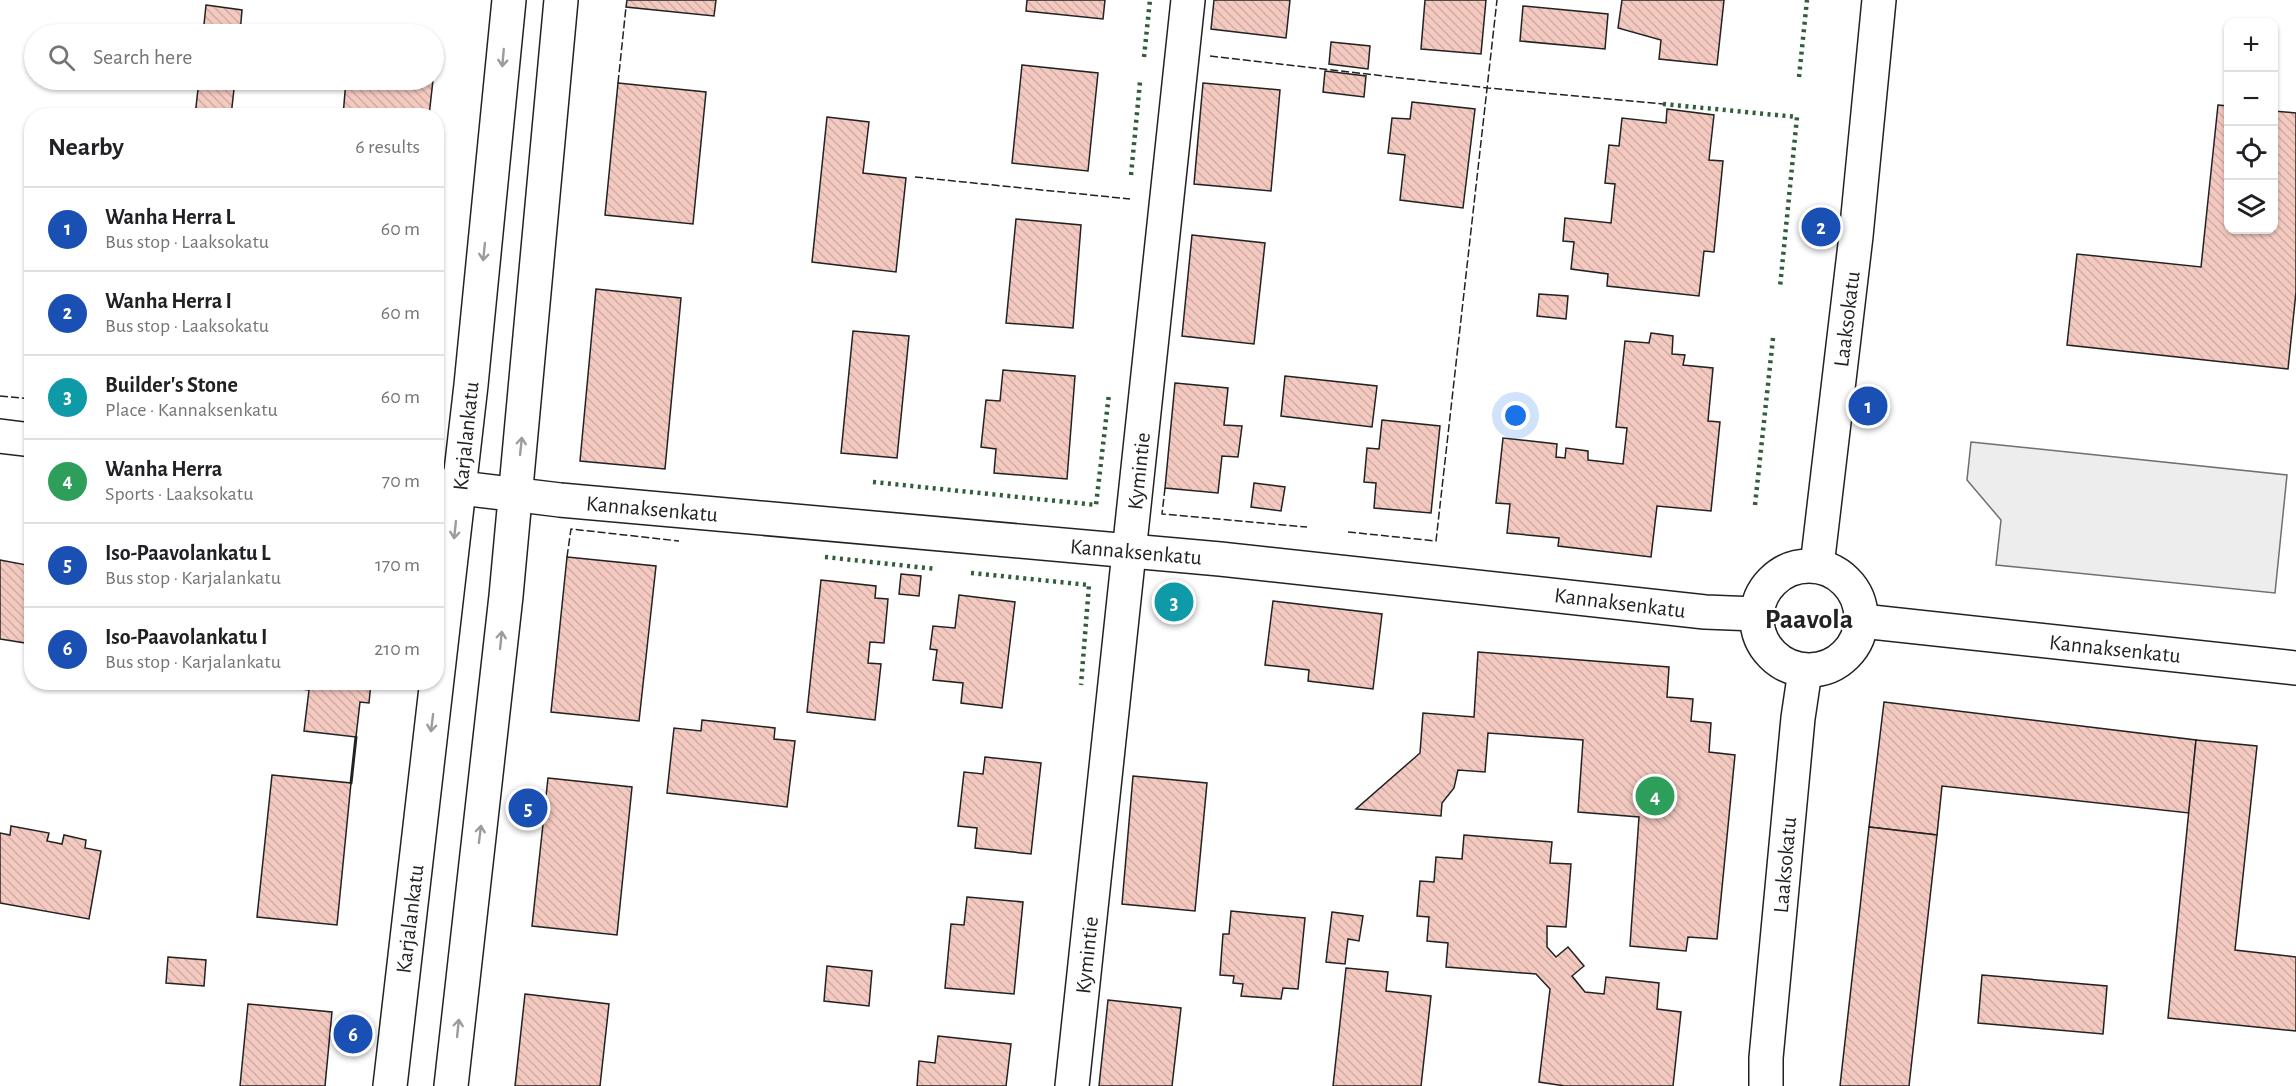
<!DOCTYPE html>
<html lang="en">
<head>
<meta charset="utf-8">
<style>
  :root { --surface:#fff; --page:#f6f6f6; --text:#202124; --muted:#757577; --line:#e0e0e0; --accent:#c62828 }
  body { margin:0; font-family:"Alegreya Sans",sans-serif; background:var(--page); color:var(--text) }
  .controls { position:absolute; right:18px; top:18px; display:grid; overflow:hidden; border-radius:12px; box-shadow:0 2px 4px #0004 }
  .controls button { width:54px; height:54px; display:grid; place-items:center; padding:0; border:0; border-bottom:2px solid var(--line); background:var(--surface); color:var(--text); font:30px sans-serif }
  .you { position:absolute; left:1516px; top:416px; width:21px; height:21px; margin:-15px; border:4px solid #fff; border-radius:50%; background:#1a73e8; box-shadow:0 0 0 9px #1a73e833 }
  .badge { display:grid; place-items:center; width:39px; height:39px; border-radius:50%; background:var(--accent); color:#fff; font-size:20px; font-weight:700 }
  .pin { position:absolute; translate:-50% -50%; border:3px solid #fff; box-shadow:0 2px 6px #0006 }
  .list { margin:0; padding:0; list-style:none }
  h2 { display:flex; justify-content:space-between; align-items:center; height:78px; margin:0; padding:0 24px; font-size:26px }
  h2 small { font-size:20px; font-weight:400; color:var(--muted) }
  .list li { display:grid; grid-template-columns:39px 1fr auto; gap:18px; align-items:center; box-sizing:border-box; height:84px; padding:0 24px; border-top:2px solid var(--line) }
  .list b { display:block; font-size:22px; white-space:nowrap }
  .list p { margin:0; font-size:20px; white-space:nowrap; color:var(--muted) }
  .list em { font-size:20px; font-style:normal; color:var(--muted) }
  .icon { flex:none; width:33px; height:33px; fill:none; stroke:currentColor; stroke-width:2; stroke-linecap:round; stroke-linejoin:round }
  .map { position:relative; flex:none; width:2296px; height:1086px; overflow:hidden }
  .search { position:absolute; background:var(--surface); box-shadow:0 2px 4px #0004; left:24px; top:24px; width:420px; height:66px; display:flex; align-items:center; gap:15px; box-sizing:border-box; padding:0 21px; border-radius:33px; color:var(--muted); font-size:22px }
  .panel { position:absolute; background:var(--surface); box-shadow:0 2px 4px #0004; left:24px; top:108px; width:420px; height:582px; border-radius:24px }
  .map>svg:first-child { display:block }
</style>
</head>
<body>
<div class="map">
<svg width="2296" height="1086" viewBox="0 0 2296 1086">
  <defs>
    <pattern id="building-back-hatch" width="6" height="6" patternUnits="userSpaceOnUse" patternTransform="scale(1.5)"><rect width="6" height="6" fill="#f3c9c0"/><path d="M-1 5l2 2M0 0l6 6M5-1l2 2" fill="none" stroke="#d0aca5"/></pattern>
  </defs>
  <rect width="100%" height="100%" fill="#fff"/>
  <polygon fill="#ededed" stroke="#6f6f6f" stroke-width="1.5" points="1971,442 2287,475 2275,593 1996,565 2001,520 1967,480"/>
  <g fill="url(#building-back-hatch)" stroke="#222" stroke-width="1.5">
    <polygon points="627,0 716,0 714,16 626,7"/>
    <polygon points="1027,0 1105,0 1103,19 1026,11"/>
    <polygon points="1214,0 1290,0 1286,38 1211,29"/>
    <polygon points="1425,0 1486,0 1481,54 1421,49"/>
    <polygon points="1622,0 1724,0 1717,65 1659,59 1661,40 1618,28"/>
    <polygon points="206,5 242,10 240,34 203,34"/>
    <polygon points="1523,6 1608,14 1605,49 1520,41"/>
    <polygon points="1331,42 1370,46 1368,69 1329,64"/>
    <polygon points="1022,65 1098,73 1088,171 1012,163"/>
    <polygon points="1325,71 1366,76 1364,97 1323,92"/>
    <polygon points="199,80 235,80 231,116 195,116"/>
    <polygon points="346,80 433,80 429,116 343,116"/>
    <polygon points="618,83 706,92 693,224 605,215"/>
    <polygon points="1203,83 1280,90 1271,191 1194,184"/>
    <polygon points="1412,102 1475,109 1463,208 1400,200 1405,155 1388,153 1392,118 1410,119"/>
    <polygon points="2218,105 2228,106 2228,230 2274,230 2274,111 2296,113 2296,292 2288,369 2067,345 2077,254 2201,267"/>
    <polygon points="1667,109 1714,115 1709,160 1723,161 1714,252 1704,251 1699,296 1607,286 1608,274 1571,269 1574,242 1563,241 1565,218 1611,223 1615,184 1605,183 1609,145 1619,146 1622,118 1666,123"/>
    <polygon points="827,117 869,122 863,173 906,178 896,272 812,262"/>
    <polygon points="1016,219 1081,225 1073,328 1006,323"/>
    <polygon points="1192,235 1265,243 1254,344 1182,336"/>
    <polygon points="596,289 681,298 665,469 580,461"/>
    <polygon points="1539,294 1568,296 1566,319 1537,316"/>
    <polygon points="853,331 909,336 897,458 841,453"/>
    <polygon points="1651,333 1673,336 1672,354 1685,355 1683,365 1713,368 1708,421 1720,422 1711,511 1657,506 1651,557 1558,546 1559,538 1507,533 1510,504 1496,503 1503,438 1557,444 1556,457 1565,458 1566,448 1588,451 1588,460 1623,464 1627,428 1616,427 1625,341 1649,343"/>
    <polygon points="1003,370 1075,376 1067,479 994,473 996,449 981,447 986,400 1000,401"/>
    <polygon points="1285,376 1377,386 1372,427 1281,416"/>
    <polygon points="1175,383 1228,388 1224,425 1242,426 1238,457 1222,456 1218,493 1165,488"/>
    <polygon points="1382,420 1440,426 1431,513 1374,508 1376,483 1364,482 1367,448 1379,449"/>
    <polygon points="1254,483 1285,487 1281,511 1251,507"/>
    <polygon points="567,557 656,566 639,721 551,712"/>
    <polygon points="0,560 32,566 32,644 0,639"/>
    <polygon points="901,574 921,576 919,596 899,594"/>
    <polygon points="821,580 876,586 875,598 888,599 884,643 870,642 868,663 881,664 875,720 807,712"/>
    <polygon points="959,595 1015,602 1002,708 961,703 963,683 933,680 937,650 930,649 933,626 955,628"/>
    <polygon points="1273,601 1382,614 1373,689 1308,681 1309,670 1265,665"/>
    <polygon points="1478,652 1669,667 1667,697 1693,699 1691,721 1711,723 1709,752 1735,755 1717,939 1688,937 1686,951 1630,946 1639,817 1578,812 1583,740 1488,733 1485,772 1458,770 1454,788 1442,803 1441,816 1356,809 1420,753 1423,713 1474,717"/>
    <polygon points="279,682 371,682 369,703 360,702 356,737 304,731 309,690 278,686"/>
    <polygon points="1884,702 2196,740 2189,813 1942,786 1937,835 1869,827"/>
    <polygon points="702,720 775,728 774,739 795,741 787,807 667,793 674,728 701,731"/>
    <polygon points="2196,740 2257,746 2235,950 2296,957 2296,1031 2168,1018"/>
    <polygon points="985,757 1041,763 1031,854 975,848 977,828 958,826 964,772 983,774"/>
    <polygon points="272,775 351,783 337,925 257,917"/>
    <polygon points="1133,776 1207,783 1195,911 1122,904"/>
    <polygon points="548,778 632,787 617,935 532,926"/>
    <polygon points="11,826 49,833 47,841 62,844 64,835 86,840 85,848 101,851 89,919 0,903 0,833 10,835"/>
    <polygon points="1869,827 1937,835 1909,1086 1840,1086"/>
    <polygon points="1464,835 1552,842 1550,863 1571,864 1566,927 1547,926 1547,947 1556,957 1568,947 1584,966 1572,976 1585,992 1604,994 1606,977 1659,983 1657,1009 1681,1012 1673,1086 1565,1086 1539,1082 1550,989 1536,974 1446,967 1448,943 1427,941 1429,917 1417,916 1420,881 1434,882 1436,857 1462,859"/>
    <polygon points="967,897 1023,902 1014,994 945,988 951,924 964,925"/>
    <polygon points="1231,911 1305,918 1298,989 1283,988 1281,999 1241,996 1243,984 1233,983 1234,976 1220,975 1223,934 1229,934"/>
    <polygon points="1332,912 1363,916 1359,941 1348,939 1345,964 1326,962"/>
    <polygon points="168,957 206,960 204,986 166,983"/>
    <polygon points="827,966 872,971 869,1006 824,1001"/>
    <polygon points="1346,968 1388,972 1386,991 1431,996 1421,1086 1333,1086"/>
    <polygon points="1982,975 2107,986 2103,1034 1978,1023"/>
    <polygon points="525,994 609,1004 600,1086 515,1086"/>
    <polygon points="1108,1000 1181,1008 1172,1086 1099,1086"/>
    <polygon points="248,1004 332,1012 325,1086 240,1086"/>
    <polygon points="938,1036 1011,1044 1006,1086 917,1086 919,1061 935,1063"/>
  </g>
  <g fill="none" stroke-linecap="round" stroke-linejoin="round">
    <g stroke="#222" stroke-width="36">
      <g id="minor">
        <polyline points="0,436 32,440"/>
        <polyline points="436,485 560,500 1220,559 1705,612 1756,614"/>
        <polyline points="1817,566 1856,236 1879,0"/>
        <circle cx="1809" cy="618" r="52"/>
        <polyline points="1862,621 2296,668"/>
        <polyline points="1072,1086 1188,0"/>
        <polyline points="1766,1086 1766,1058 1798,718 1805,671"/>
      </g>
    </g>
    <g stroke="#222" stroke-width="36">
      <g id="major">
        <polyline points="390,1086 471,385 509,0"/>
        <polyline points="451,1086 506,596 561,0"/>
      </g>
    </g>
    <use href="#minor" stroke="#fff" stroke-width="33"/>
    <use href="#major" stroke="#fff" stroke-width="33"/>
    <g stroke="#2f5e38" stroke-width="4.5" stroke-dasharray="3 4.5" stroke-linecap="butt">
      <polyline points="1144,57 1150,0"/>
      <polyline points="1799,77 1807,0"/>
      <polyline points="1663,104 1797,117 1780,287"/>
      <polyline points="1131,175 1140,82"/>
      <polyline points="873,482 1096,505 1109,394"/>
      <polyline points="1755,505 1773,338"/>
      <polyline points="825,557 936,569"/>
      <polyline points="971,573 1089,585 1081,685"/>
    </g>
    <g stroke="#222" stroke-width="1.5" stroke-dasharray="8 3" stroke-linecap="butt">
      <polyline points="1210,56 1488,88 1663,104"/>
      <polyline points="618,83 626,7"/>
      <polyline points="915,177 1130,199"/>
      <polyline points="0,396 32,399"/>
      <polyline points="1165,488 1162,514 1307,527"/>
      <polyline points="1348,532 1436,541 1497,0"/>
      <polyline points="567,557 571,529 679,541"/>
    </g>
    <polyline stroke="#222" stroke-width="3" points="351,783 356,737"/>
  </g>
  <defs><path id="oneway-shaft" d="M-6 0H5M1.5-3L5.5 0L1.5 3" fill="none" stroke-width="1.6" stroke-linecap="round" stroke-linejoin="round" transform="scale(1.5)"/></defs>
  <g stroke="#9c9c9c">
    <use href="#oneway-shaft" transform="translate(503 58) rotate(95)"/>
    <use href="#oneway-shaft" transform="translate(484 252) rotate(96)"/>
    <use href="#oneway-shaft" transform="translate(521 446) rotate(-84)"/>
    <use href="#oneway-shaft" transform="translate(455 530) rotate(96)"/>
    <use href="#oneway-shaft" transform="translate(501 640) rotate(-84)"/>
    <use href="#oneway-shaft" transform="translate(432 723) rotate(97)"/>
    <use href="#oneway-shaft" transform="translate(480 834) rotate(-83)"/>
    <use href="#oneway-shaft" transform="translate(458 1028) rotate(-84)"/>
  </g>
  <g text-anchor="middle" stroke-width="4.5" stroke-linejoin="round" paint-order="stroke">
    <g font-size="22" fill="#222" stroke="#fff">
      <text transform="translate(1846 319) rotate(-83)" y="8">Laaksokatu</text>
      <text transform="translate(465 436) rotate(-84)" y="8">Karjalankatu</text>
      <text transform="translate(1138 471) rotate(-84)" y="8">Kymintie</text>
      <text transform="translate(652 508) rotate(5)" y="8">Kannaksenkatu</text>
      <text transform="translate(1136 551) rotate(5)" y="8">Kannaksenkatu</text>
      <text transform="translate(1620 602) rotate(7)" y="8">Kannaksenkatu</text>
      <text transform="translate(2115 648) rotate(6)" y="8">Kannaksenkatu</text>
      <text transform="translate(1784 865) rotate(-85)" y="8">Laaksokatu</text>
      <text transform="translate(409 919) rotate(-83)" y="8">Karjalankatu</text>
      <text transform="translate(1086 955) rotate(-84)" y="8">Kymintie</text>
    </g>
    <g font-size="28" font-weight="bold" fill="#222" stroke="#fff">
      <text x="1809" y="628">Paavola</text>
    </g>
  </g>
</svg>
<div class="controls">
<button>+</button>
<button>−</button>
<button><svg class="icon" aria-label="locate" viewBox="0 0 24 24"><circle cx="12" cy="12" r="6"/><path d="M12 2v4M12 18v4M2 12h4M18 12h4"/></svg></button>
<button><svg class="icon" aria-label="layers" viewBox="0 0 24 24"><path d="M12 4l9 5-9 5-9-5zM3 14l9 5 9-5"/></svg></button>
</div>
<div class="you"></div>
<div class="pin badge" style="left:1868px;top:406px;background:#1a4fb4">1</div>
<div class="pin badge" style="left:1821px;top:227px;background:#1a4fb4">2</div>
<div class="pin badge" style="left:1174px;top:602px;background:#0f9aa8">3</div>
<div class="pin badge" style="left:1655px;top:796px;background:#2e9e5b">4</div>
<div class="pin badge" style="left:528px;top:808px;background:#1a4fb4">5</div>
<div class="pin badge" style="left:353px;top:1034px;background:#1a4fb4">6</div>
<div class="search"><svg class="icon" aria-label="search" viewBox="0 0 24 24"><circle cx="10" cy="10" r="6"/><path d="M15 15l6 6"/></svg>Search here</div>
<section class="panel">
<h2>Nearby<small>6 results</small></h2>
<ul class="list">
<li><span class="badge" style="background:#1a4fb4">1</span><div><b>Wanha Herra L</b><p>Bus stop · Laaksokatu</p></div><em>60 m</em></li>
<li><span class="badge" style="background:#1a4fb4">2</span><div><b>Wanha Herra I</b><p>Bus stop · Laaksokatu</p></div><em>60 m</em></li>
<li><span class="badge" style="background:#0f9aa8">3</span><div><b>Builder's Stone</b><p>Place · Kannaksenkatu</p></div><em>60 m</em></li>
<li><span class="badge" style="background:#2e9e5b">4</span><div><b>Wanha Herra</b><p>Sports · Laaksokatu</p></div><em>70 m</em></li>
<li><span class="badge" style="background:#1a4fb4">5</span><div><b>Iso-Paavolankatu L</b><p>Bus stop · Karjalankatu</p></div><em>170 m</em></li>
<li><span class="badge" style="background:#1a4fb4">6</span><div><b>Iso-Paavolankatu I</b><p>Bus stop · Karjalankatu</p></div><em>210 m</em></li>
</ul>
</section>
</div>
</body>
</html>
